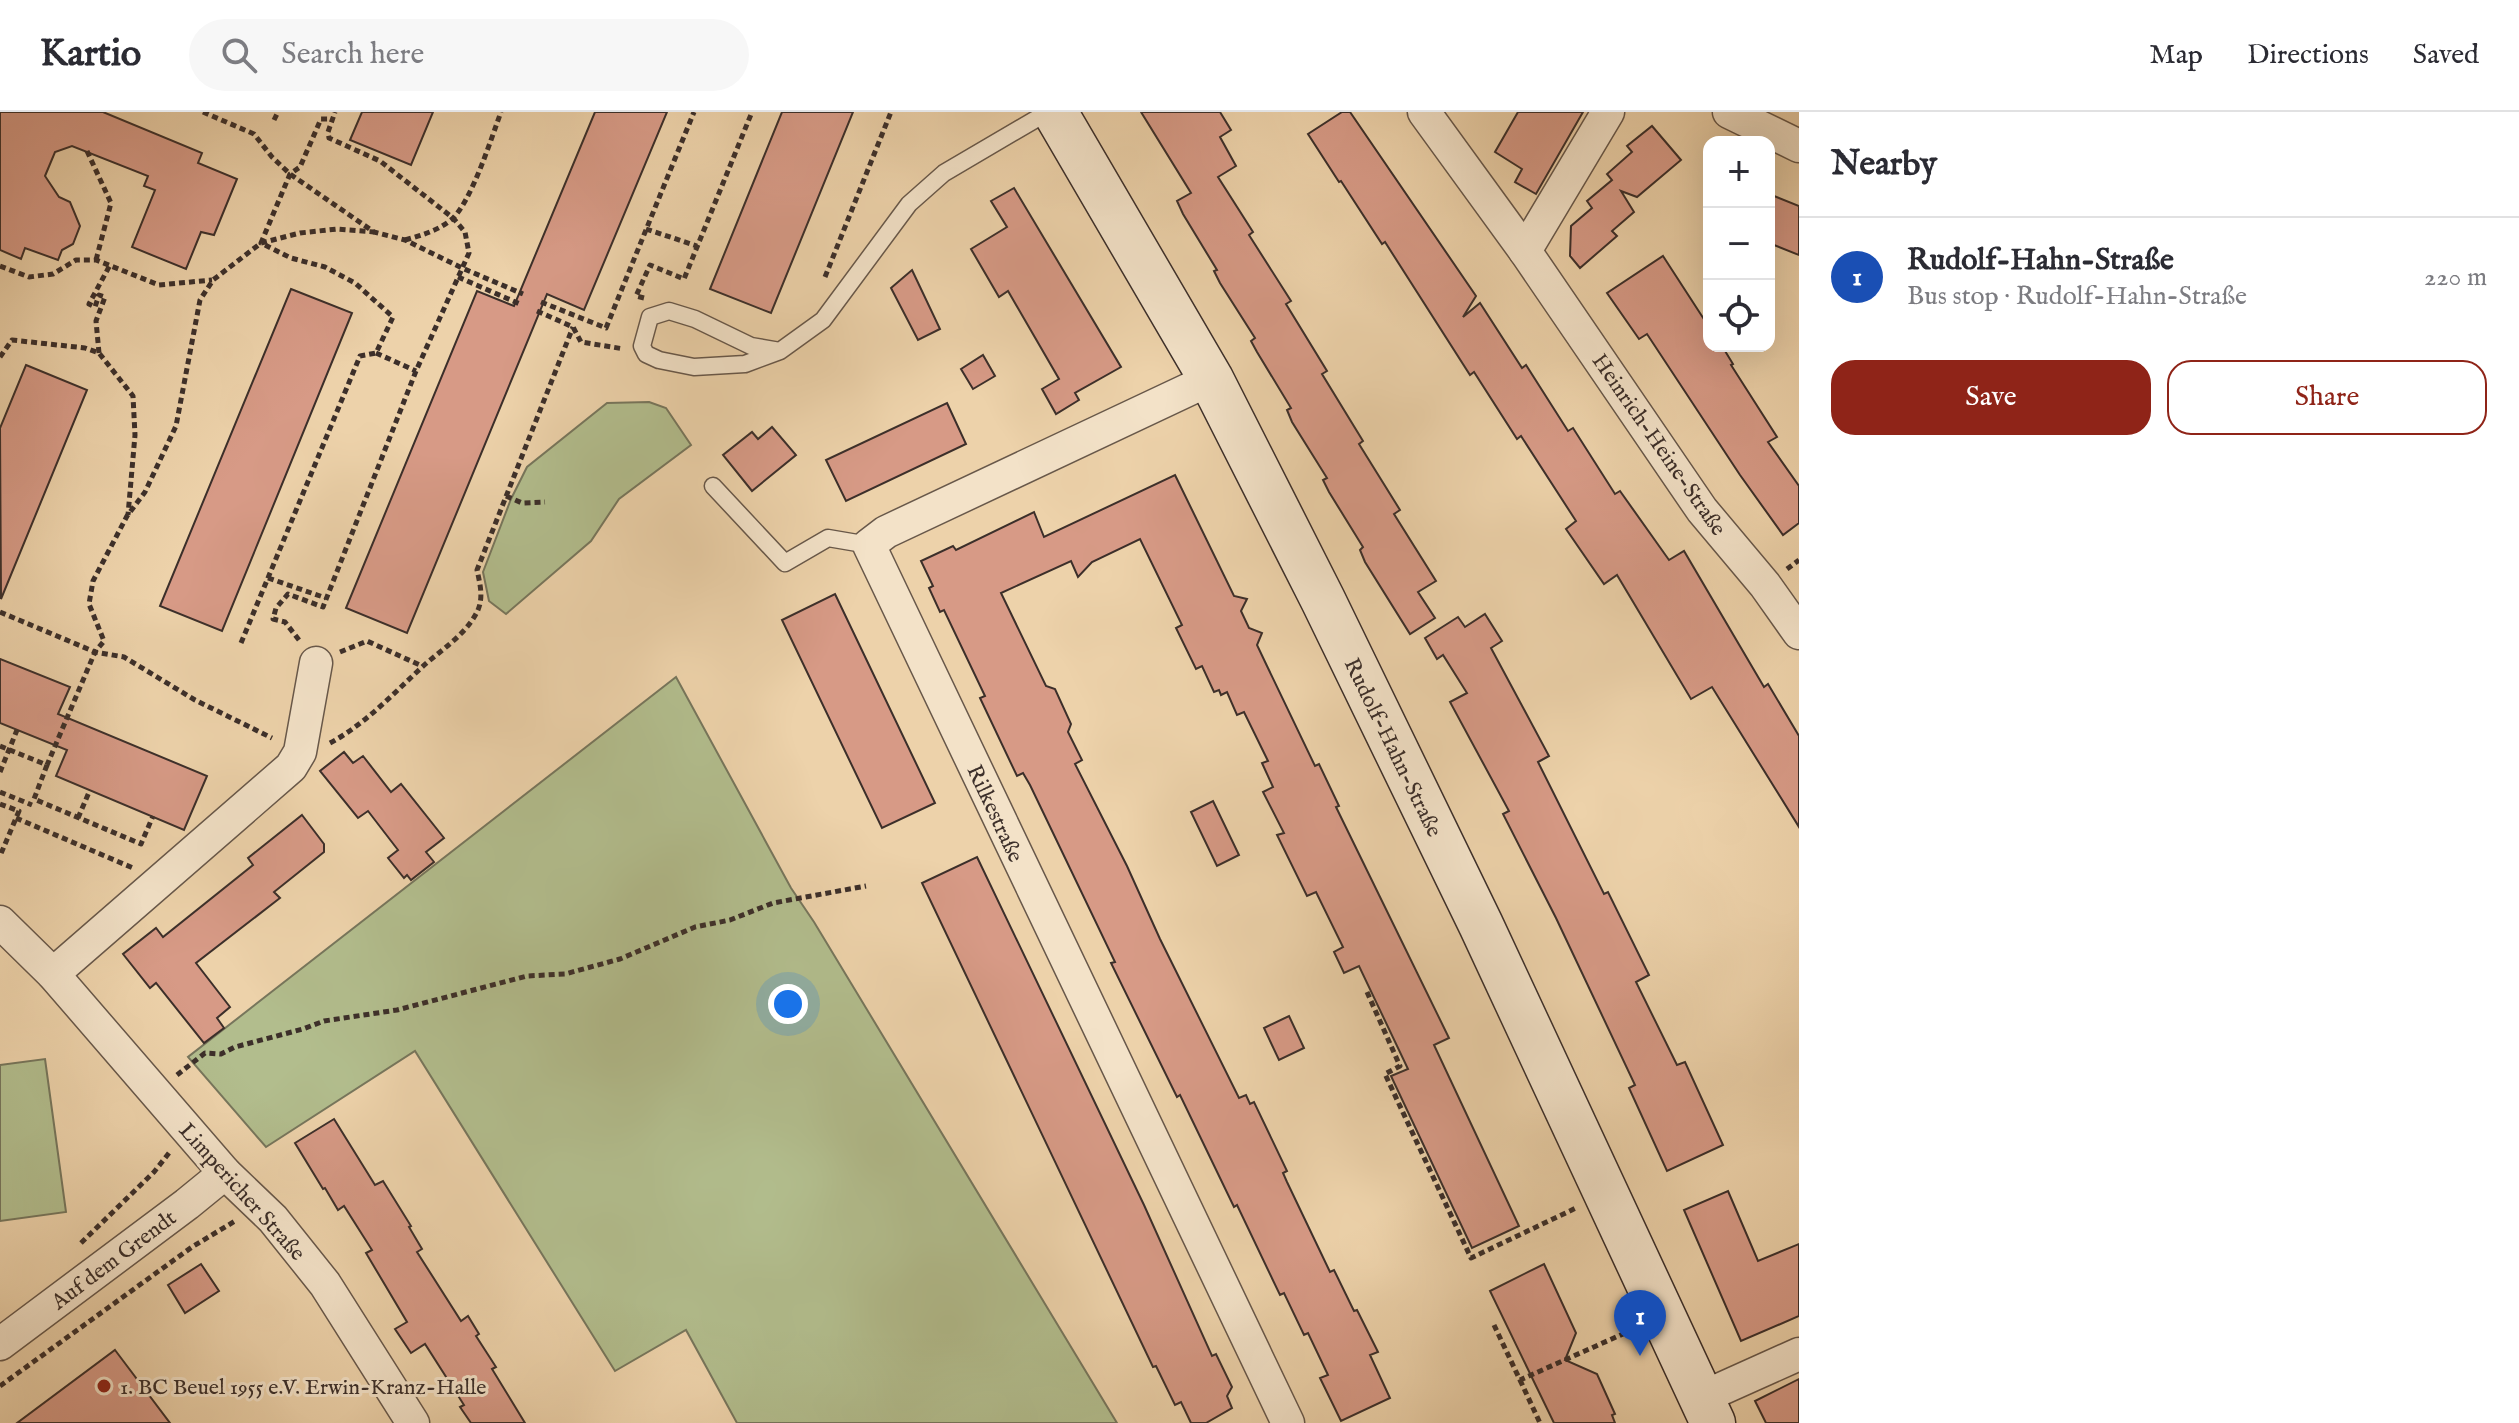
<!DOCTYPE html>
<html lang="en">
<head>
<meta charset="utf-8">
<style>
  :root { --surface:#fff; --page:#f7f7f7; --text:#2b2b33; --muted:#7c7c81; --line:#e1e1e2; --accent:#8f2418 }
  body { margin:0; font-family:"IM FELL English",serif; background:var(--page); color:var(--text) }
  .controls { position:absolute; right:24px; top:24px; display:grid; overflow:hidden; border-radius:16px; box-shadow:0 8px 32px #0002 }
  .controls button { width:72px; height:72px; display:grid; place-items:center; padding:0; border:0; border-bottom:2px solid var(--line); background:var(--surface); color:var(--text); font:40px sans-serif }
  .you { position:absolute; left:788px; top:892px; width:28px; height:28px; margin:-20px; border:6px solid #fff; border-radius:50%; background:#1a73e8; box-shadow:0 0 0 12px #1a73e833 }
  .badge { display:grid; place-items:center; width:52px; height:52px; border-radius:50%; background:var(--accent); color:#fff; font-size:26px; font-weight:700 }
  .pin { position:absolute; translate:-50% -66px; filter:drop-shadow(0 2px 4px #0008) }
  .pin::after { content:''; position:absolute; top:42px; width:28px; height:24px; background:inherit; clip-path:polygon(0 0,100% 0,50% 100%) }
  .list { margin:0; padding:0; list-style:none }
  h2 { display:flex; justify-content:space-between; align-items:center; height:104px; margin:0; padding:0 32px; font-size:34px }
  h2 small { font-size:26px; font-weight:400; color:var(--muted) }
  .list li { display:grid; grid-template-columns:52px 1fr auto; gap:24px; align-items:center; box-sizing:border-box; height:120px; padding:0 32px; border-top:2px solid var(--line) }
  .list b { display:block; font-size:30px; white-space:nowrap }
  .list p { margin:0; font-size:26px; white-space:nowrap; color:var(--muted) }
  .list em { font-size:26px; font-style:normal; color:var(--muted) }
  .actions { display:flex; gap:16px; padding:24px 32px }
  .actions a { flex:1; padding:18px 0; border:2px solid var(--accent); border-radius:24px; text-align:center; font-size:28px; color:var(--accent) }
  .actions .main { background:var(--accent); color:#fff }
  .icon { flex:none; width:44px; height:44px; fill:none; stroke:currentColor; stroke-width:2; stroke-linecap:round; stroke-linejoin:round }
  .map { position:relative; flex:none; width:1799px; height:1311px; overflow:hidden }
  header { display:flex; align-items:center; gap:48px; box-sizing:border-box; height:112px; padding:0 40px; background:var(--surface); border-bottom:2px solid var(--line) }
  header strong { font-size:38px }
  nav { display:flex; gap:44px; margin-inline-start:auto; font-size:28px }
  .search { width:560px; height:72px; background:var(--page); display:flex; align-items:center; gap:20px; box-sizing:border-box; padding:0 28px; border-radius:44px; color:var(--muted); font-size:30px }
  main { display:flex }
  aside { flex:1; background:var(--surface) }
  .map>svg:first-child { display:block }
</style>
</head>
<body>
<header>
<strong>Kartio</strong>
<div class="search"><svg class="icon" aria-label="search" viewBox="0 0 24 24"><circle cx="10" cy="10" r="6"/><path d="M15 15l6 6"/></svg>Search here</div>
<nav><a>Map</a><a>Directions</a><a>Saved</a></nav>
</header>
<main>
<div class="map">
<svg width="1799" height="1311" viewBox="0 0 1799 1311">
  <rect width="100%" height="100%" fill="#edd2aa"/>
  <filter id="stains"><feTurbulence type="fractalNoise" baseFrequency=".0025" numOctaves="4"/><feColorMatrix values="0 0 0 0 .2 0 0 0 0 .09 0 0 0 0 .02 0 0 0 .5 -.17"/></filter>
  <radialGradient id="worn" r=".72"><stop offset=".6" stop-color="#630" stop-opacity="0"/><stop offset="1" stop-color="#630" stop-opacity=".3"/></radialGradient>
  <g fill="#b2bd8d" stroke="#77765c" stroke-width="2">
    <polygon points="649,290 666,296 691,333 619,387 591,429 506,502 489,489 483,460 511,387 527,355 607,291"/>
    <polygon points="676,565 791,776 814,810 1117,1311 737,1311 686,1218 615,1259 415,939 266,1035 188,945"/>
    <polygon points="45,947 66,1100 0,1109 0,953"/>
  </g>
  <g fill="#d79a86" stroke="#3c2f2a" stroke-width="2">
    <polygon points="0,0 103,0 202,41 198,51 237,67 214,123 201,120 186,157 132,135 155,78 144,74 148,64 72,34 55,40 45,64 59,85 70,90 80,114 73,132 62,138 58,148 25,136 21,147 0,138"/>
    <polygon points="362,0 433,0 411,53 350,28"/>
    <polygon points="595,0 667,0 584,198 547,182 407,521 346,496 477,179 514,194"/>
    <polygon points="782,0 853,0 771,201 710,177"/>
    <polygon points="1141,0 1220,0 1231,18 1220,25 1236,54 1218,65 1253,120 1249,123 1291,189 1286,192 1327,259 1322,262 1363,329 1359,332 1400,398 1394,402 1436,469 1418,480 1435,506 1410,522 1365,450 1360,438 1363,435 1329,380 1323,368 1327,366 1292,310 1287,298 1291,296 1257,240 1251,229 1255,226 1220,171 1214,159 1217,158 1183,102 1177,89 1191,81"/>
    <polygon points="1342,0 1350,0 1476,184 1463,205 1480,191 1522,256 1526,253 1568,319 1573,316 1615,382 1620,379 1669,448 1684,439 1764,575 1768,572 1799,624 1799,715 1712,575 1691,587 1617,463 1604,472 1566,417 1576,409 1521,324 1517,327 1474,260 1470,263 1385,130 1382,132 1341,69 1339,70 1308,22"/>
    <polygon points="1518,0 1583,0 1536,82 1515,70 1522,57 1495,40"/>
    <polygon points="1652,14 1681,48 1637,85 1621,79 1634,100 1612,119 1617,124 1580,156 1570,144 1571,114 1592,96 1587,89 1612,68 1607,62 1632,40 1627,34"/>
    <polygon points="1014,76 1121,255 1075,281 1079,288 1056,302 1042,277 1059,267 1008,179 999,185 971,137 1007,115 991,89"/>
    <polygon points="1769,82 1799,94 1799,143 1769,131"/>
    <polygon points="1663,144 1709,215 1709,234 1722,234 1733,252 1731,253 1777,325 1768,330 1799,374 1799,411 1783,423 1740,363 1647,222 1639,227 1607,181"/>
    <polygon points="912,158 940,217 918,228 891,176"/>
    <polygon points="291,177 352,201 222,519 160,494"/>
    <polygon points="983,243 995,264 973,277 961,257"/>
    <polygon points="26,253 87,278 1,487 0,316"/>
    <polygon points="947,291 966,332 846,389 826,348"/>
    <polygon points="772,315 796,343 752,379 723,343 752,320 758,327"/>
    <polygon points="1175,363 1234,484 1247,487 1241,499 1249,516 1262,521 1257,533 1267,554 1315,654 1319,652 1339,694 1336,695 1449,926 1434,933 1519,1114 1472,1136 1391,964 1408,957 1359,854 1344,861 1334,840 1343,835 1316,780 1307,784 1277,723 1284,721 1263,680 1273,675 1262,651 1268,649 1244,600 1237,603 1227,580 1221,583 1219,578 1214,580 1202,554 1196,557 1176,516 1182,513 1140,427 1092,450 1078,465 1071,449 1001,481 1046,574 1055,577 1071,612 1068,620 1082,648 1075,652 1127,754 1160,827 1239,986 1246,983 1250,992 1254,990 1287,1059 1283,1061 1287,1070 1330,1160 1334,1158 1354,1199 1357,1198 1378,1240 1370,1243 1390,1286 1341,1309 1320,1266 1328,1263 1308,1221 1304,1223 1284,1181 1280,1183 1237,1093 1234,1095 1180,983 1177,985 1111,851 1115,850 1030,673 1023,661 1017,664 980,586 985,584 944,498 940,500 929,476 933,474 921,449 953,434 956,438 1034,400 1044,425"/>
    <polygon points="835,482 935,691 882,716 782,508"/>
    <polygon points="1485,502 1502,529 1491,536 1549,644 1538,650 1604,782 1608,780 1649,863 1636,870 1677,953 1685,950 1723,1033 1667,1059 1629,976 1635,973 1556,806 1503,702 1509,699 1450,590 1467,581 1443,543 1437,547 1425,526 1458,505 1465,515"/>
    <polygon points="0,547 70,575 58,602 207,664 184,718 56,664 67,638 0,611"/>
    <polygon points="344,640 353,651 363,644 391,680 401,672 444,726 426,740 434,750 411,768 407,763 404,766 388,746 398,738 368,699 358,706 320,659"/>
    <polygon points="1213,689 1239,743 1217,754 1191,700"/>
    <polygon points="302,703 324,732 324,740 274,780 280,786 196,851 230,895 217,906 224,916 204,931 156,871 150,876 123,842 156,816 163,825 253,753 248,746"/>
    <polygon points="977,745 1144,1093 1212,1244 1216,1242 1232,1275 1227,1284 1232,1296 1206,1311 1191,1311 1181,1290 1175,1293 1156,1254 1153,1255 922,771"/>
    <polygon points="1289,904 1304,936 1279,948 1264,916"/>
    <polygon points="334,1007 375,1073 383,1069 411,1114 409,1115 422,1137 417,1140 461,1209 468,1204 479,1222 476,1224 496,1255 492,1257 525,1311 471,1311 460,1295 464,1293 425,1232 411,1241 395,1217 407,1210 366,1141 372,1138 344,1094 338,1098 325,1076 323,1077 295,1031"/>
    <polygon points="1728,1079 1758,1149 1799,1132 1799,1204 1741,1229 1684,1098"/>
    <polygon points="201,1152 219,1179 185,1201 168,1173"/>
    <polygon points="1544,1152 1576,1221 1565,1248 1597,1262 1615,1302 1612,1303 1615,1311 1554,1311 1490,1179"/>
    <polygon points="115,1238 170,1311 17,1311"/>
    <polygon points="1799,1267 1799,1311 1766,1311 1755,1289"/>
  </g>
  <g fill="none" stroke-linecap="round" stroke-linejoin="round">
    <g stroke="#68584a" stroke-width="19">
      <g id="lane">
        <polyline points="780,239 751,234 695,207 669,199 650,205 642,234 646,242 659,248 694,255 745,252 780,239 823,208 909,92 944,61 1048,0"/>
        <polyline points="713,374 785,451 828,426 869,433"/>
      </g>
    </g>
    <g stroke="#68584a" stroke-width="35">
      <g id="street">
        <polyline points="1424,0 1525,139 1702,398 1765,473 1799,521"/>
        <polyline points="1729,0 1799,34"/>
        <polyline points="1525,139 1608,0"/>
        <polyline points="1211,267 886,420 869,433 1288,1311"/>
        <polyline points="0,810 53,862 225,1061 273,1107 325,1172 413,1311"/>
        <polyline points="53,862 291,655 300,640 316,551"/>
        <polyline points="0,1232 187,1092 225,1061"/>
        <polyline points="1701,1286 1799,1242"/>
      </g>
    </g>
    <g stroke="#3c2f2a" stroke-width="47">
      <polyline id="secondary" points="1055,0 1211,267 1323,488 1481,813 1713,1311"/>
    </g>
    <g stroke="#3c2f2a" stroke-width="5" stroke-dasharray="6 4" stroke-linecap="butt">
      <polyline points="203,0 254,22 272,45 290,62 374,120 405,128 462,156 523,182"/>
      <polyline points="274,8 278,0"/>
      <polyline points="87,39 111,91 96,148"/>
      <polyline points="646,117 697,134"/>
      <path d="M 405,128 C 422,123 437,119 451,108 C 471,91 491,27 501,0"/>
      <polyline points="0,154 29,165 53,162 76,148 96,148 159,173 212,168"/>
      <polyline points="458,165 520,192"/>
      <polyline points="825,165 891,0"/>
      <polyline points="644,186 636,184 650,153 684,167 752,0"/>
      <polyline points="541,190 606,216 694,0"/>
      <polyline points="537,199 573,215 581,230 624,237"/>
      <polyline points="99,241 96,209 105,185 99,183 95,195 89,192 110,153"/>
      <polyline points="376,241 416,259"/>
      <polyline points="0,245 12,228 85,236 99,241 133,284 135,323 128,403"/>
      <polyline points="506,384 522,391 545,390"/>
      <polyline points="1787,457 1799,448"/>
      <polyline points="268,466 326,486"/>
      <polyline points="0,500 95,540 124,545 195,588 272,626"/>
      <polyline points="299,528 285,510 273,507 276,496 288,482 323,495 416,259 469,141 465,120 453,106 380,49 329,26 328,20 335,0"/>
      <polyline points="241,531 360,244 376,241 393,205 355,171 325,155 291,146 261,131 290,62 300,55 321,7 332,7"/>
      <polyline points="340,540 367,529 422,554"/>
      <path d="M 330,631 C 365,612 391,584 420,557 C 439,539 465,524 477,500 C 484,486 480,472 477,458 L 573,215"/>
      <polyline points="0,634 47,653 95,540 104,529 89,492 93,469 127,404 145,380 176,314 200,188 213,168 261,131 300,121 337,117 374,120"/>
      <polyline points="47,653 34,687 141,732 153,704"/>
      <polyline points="0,660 17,618"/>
      <polyline points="0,680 32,693"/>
      <polyline points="0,692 19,699 0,744"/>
      <polyline points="16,706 133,756"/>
      <polyline points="78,706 90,678"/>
      <polyline points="1367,880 1400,954 1385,962 1471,1146 1576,1096"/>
      <polyline points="177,963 205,941 221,942 235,935 303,917 324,909 397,898 527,864 565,862 620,847 695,815 730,808 773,791 866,774"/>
      <polyline points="81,1131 154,1060 169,1041"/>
      <polyline points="1494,1213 1520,1268 1634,1217"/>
      <polyline points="1520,1268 1540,1311"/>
      <polyline points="0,1274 192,1135 235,1109"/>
    </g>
    <use href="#lane" stroke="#f3e2c8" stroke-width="16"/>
    <use href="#street" stroke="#f3e2c8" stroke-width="32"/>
    <use href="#secondary" stroke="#f3e2c8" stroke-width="44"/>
  </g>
  <circle fill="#8f2418" stroke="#f3e2c8" stroke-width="3" cx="104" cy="1274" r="8"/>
  <g text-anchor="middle" stroke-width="6" stroke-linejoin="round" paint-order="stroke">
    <g font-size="22" fill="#3c2f2a" stroke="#f3e2c8">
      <text transform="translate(1660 332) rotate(55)" y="8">Heinrich-Heine-Straße</text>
      <text transform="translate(1394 635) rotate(64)" y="8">Rudolf-Hahn-Straße</text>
      <text transform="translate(996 701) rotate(65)" y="8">Rilkestraße</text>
      <text transform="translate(243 1079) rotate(48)" y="8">Limpericher Straße</text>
      <text transform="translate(113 1147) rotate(-37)" y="8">Auf dem Grendt</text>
    </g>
    <g font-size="22" fill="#3c2f2a" stroke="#f3e2c8" text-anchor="start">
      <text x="120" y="1282">1. BC Beuel 1955 e.V. Erwin-Kranz-Halle</text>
    </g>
  </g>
  <rect width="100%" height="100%" filter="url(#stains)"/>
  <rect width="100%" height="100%" fill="url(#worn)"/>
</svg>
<div class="controls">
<button>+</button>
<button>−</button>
<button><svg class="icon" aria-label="locate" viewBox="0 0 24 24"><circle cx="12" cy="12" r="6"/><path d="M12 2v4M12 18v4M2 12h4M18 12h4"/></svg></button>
</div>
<div class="you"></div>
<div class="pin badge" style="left:1640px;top:1244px;background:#1a4fb4">1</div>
</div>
<aside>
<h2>Nearby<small></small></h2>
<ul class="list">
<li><span class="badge" style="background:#1a4fb4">1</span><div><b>Rudolf-Hahn-Straße</b><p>Bus stop · Rudolf-Hahn-Straße</p></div><em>220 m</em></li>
</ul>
<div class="actions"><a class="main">Save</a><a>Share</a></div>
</aside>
</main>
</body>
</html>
